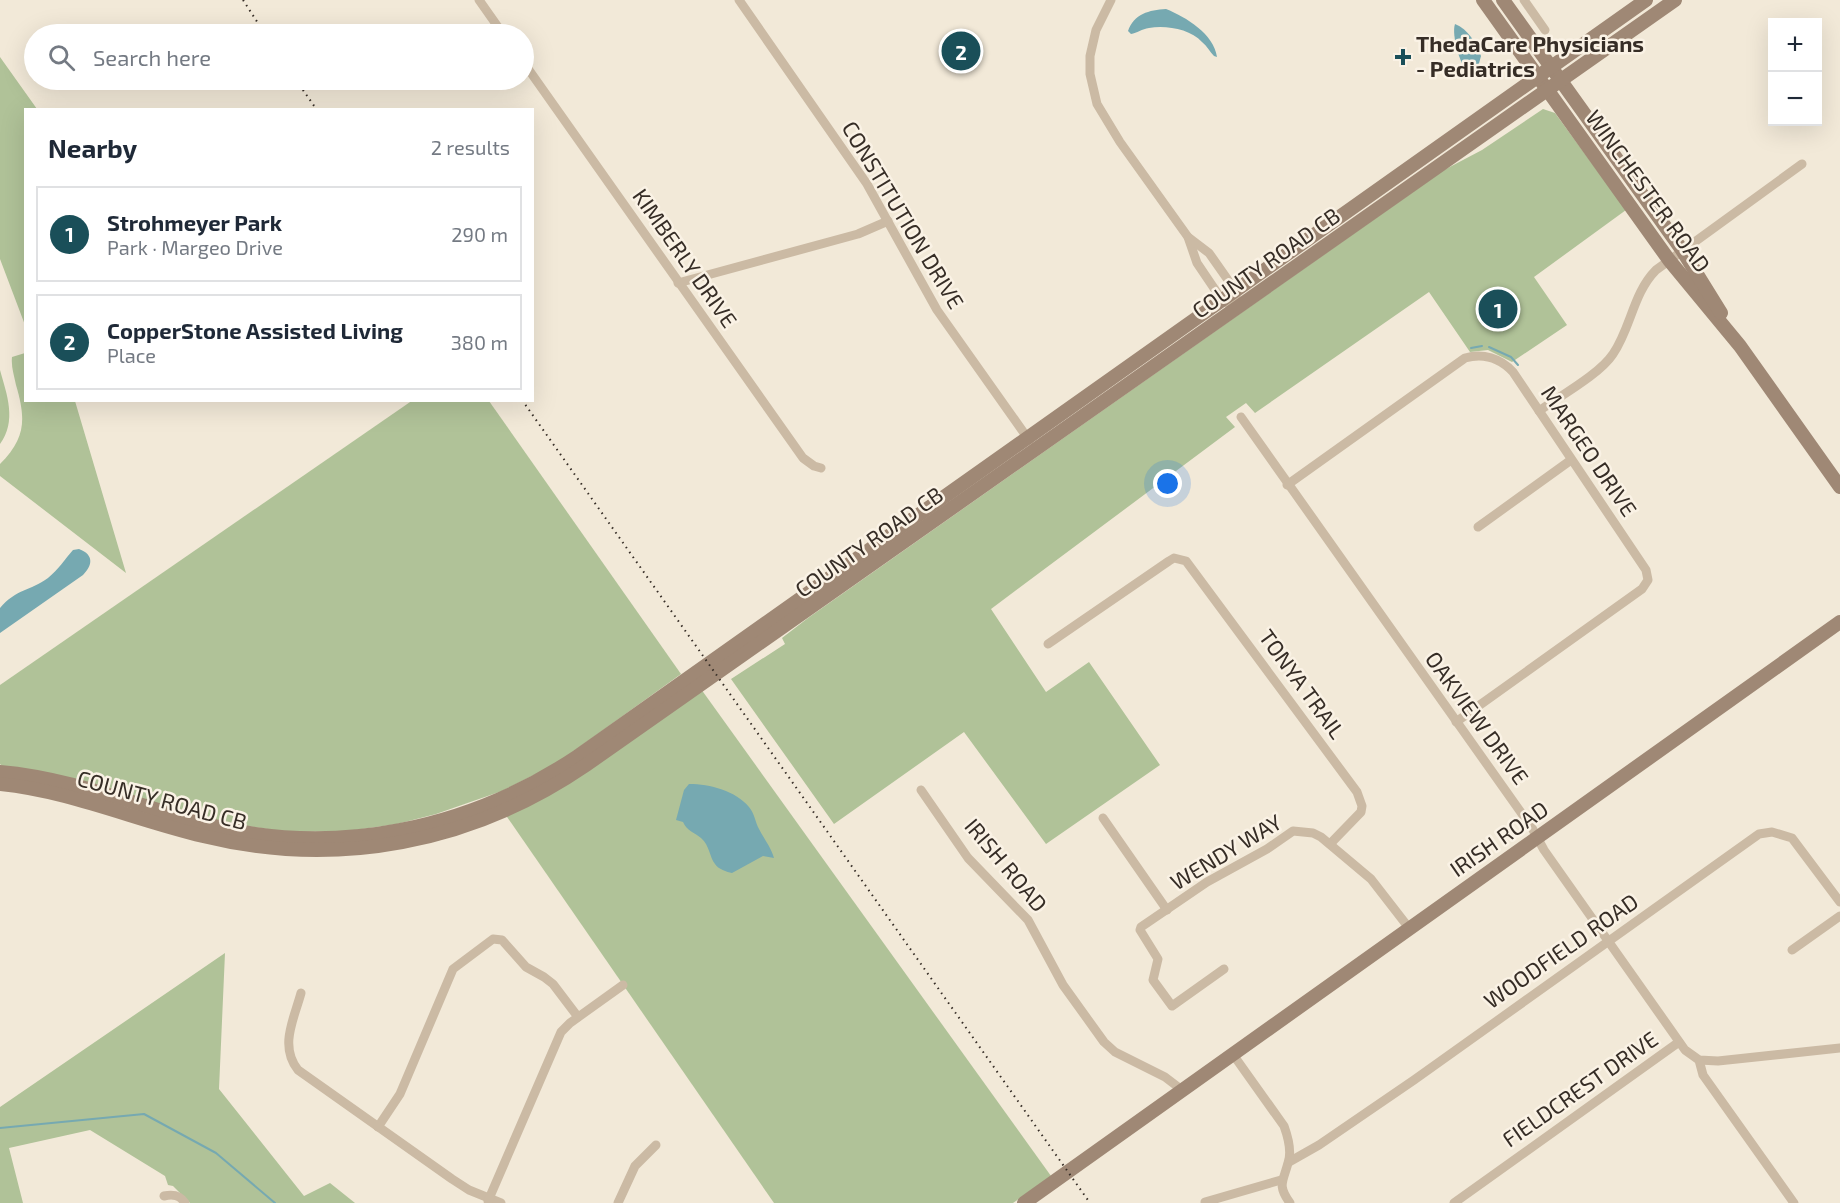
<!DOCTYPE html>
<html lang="en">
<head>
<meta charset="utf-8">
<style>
  :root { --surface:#fff; --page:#f6f6f7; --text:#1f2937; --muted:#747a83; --line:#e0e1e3; --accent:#1a4f59 }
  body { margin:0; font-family:"Exo 2",sans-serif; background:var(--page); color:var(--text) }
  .controls { position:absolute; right:18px; top:18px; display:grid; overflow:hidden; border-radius:0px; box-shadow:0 6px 24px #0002 }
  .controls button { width:54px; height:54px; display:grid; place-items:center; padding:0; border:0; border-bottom:2px solid var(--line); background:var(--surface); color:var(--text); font:30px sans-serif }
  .you { position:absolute; left:1168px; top:484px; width:21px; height:21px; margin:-15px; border:4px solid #fff; border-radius:50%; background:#1a73e8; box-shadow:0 0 0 9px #1a73e833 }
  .badge { display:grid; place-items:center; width:39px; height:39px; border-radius:50%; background:var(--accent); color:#fff; font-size:20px; font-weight:700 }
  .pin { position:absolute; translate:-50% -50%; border:3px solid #fff; box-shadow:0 2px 6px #0006 }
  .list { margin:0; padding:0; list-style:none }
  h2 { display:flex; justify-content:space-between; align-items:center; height:78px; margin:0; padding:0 24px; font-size:26px }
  h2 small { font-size:20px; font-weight:400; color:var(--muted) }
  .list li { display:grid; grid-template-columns:39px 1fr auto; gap:18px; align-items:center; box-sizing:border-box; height:96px; margin:0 12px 12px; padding:0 12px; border:2px solid var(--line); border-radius:0px }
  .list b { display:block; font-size:22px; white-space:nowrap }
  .list p { margin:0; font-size:20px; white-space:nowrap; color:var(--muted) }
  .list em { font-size:20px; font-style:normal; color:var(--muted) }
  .icon { flex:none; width:33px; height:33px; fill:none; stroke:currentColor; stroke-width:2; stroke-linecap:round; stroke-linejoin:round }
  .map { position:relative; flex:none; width:1840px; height:1203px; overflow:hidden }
  .search { position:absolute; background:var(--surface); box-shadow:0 6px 24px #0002; left:24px; top:24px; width:510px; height:66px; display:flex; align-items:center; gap:15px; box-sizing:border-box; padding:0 21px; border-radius:33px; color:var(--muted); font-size:22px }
  .panel { position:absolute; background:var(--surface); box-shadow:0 6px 24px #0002; left:24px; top:108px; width:510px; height:294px; border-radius:0px }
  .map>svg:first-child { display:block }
</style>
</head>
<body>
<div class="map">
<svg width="1840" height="1203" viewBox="0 0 1840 1203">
  <rect width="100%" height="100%" fill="#f2e9d8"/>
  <g fill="#b0c298">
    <polygon points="0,57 37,109 26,110 25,325 0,259"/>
    <polygon points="1543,109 1555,113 1626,210 1534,277 1567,325 1512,362 1488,350 1470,352 1429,292 1255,413 1246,403 1226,417 1235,427 991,609 1046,692 1089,662 1160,765 1046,844 964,732 834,824 731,679 785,644 782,638 808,618 1444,170 1482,150"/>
    <path d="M 25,353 L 26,400 L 75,401 L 126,573 L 0,476 L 0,464 C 26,438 26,419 16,385 C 14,375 11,367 12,357 Z"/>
    <path d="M 0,370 C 7,395 17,421 0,444 Z"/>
    <polygon points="413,400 489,401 681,674 567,756 544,770 502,791 436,814 397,824 348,831 288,832 219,822 2,766 0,764 0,685"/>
    <polygon points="701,689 1051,1176 1013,1203 774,1203 505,814"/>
    <polygon points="225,953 219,1089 304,1196 330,1183 355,1203 190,1203 173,1186 168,1185 165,1176 90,1130 9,1148 23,1203 0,1203 0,1107"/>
  </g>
  <g fill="#76a9b1">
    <path d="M 1166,9 C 1186,17 1214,34 1217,57 L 1214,56 C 1210,52 1207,46 1202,42 C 1190,29 1166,25 1149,28 C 1142,29 1137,33 1131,34 L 1128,31 C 1134,14 1149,10 1166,9 Z"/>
    <path d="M 1455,24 C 1468,29 1476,43 1481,56 L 1478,67 L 1471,76 C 1461,70 1451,35 1455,24 Z"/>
    <path d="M 79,549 C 95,555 92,566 83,575 L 0,633 L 0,608 C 16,589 30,591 48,578 C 58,570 65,559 73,550 Z"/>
    <path d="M 689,784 C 710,784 736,791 749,807 C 755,814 755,822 759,829 C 764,839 771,847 774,858 L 763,856 L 732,873 C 727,872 718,869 715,864 C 709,856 710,846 701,838 C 694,832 687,831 683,822 L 676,820 L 684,790 Z"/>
  </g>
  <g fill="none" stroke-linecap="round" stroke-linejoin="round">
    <g stroke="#76a9b1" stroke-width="2">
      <polyline points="1489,347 1511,357 1518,365"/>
      <polyline points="1471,348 1482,346"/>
      <polyline points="0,1128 144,1114 216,1153 275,1203"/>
    </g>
    <g stroke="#cbbaa4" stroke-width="9">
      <polyline points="479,0 503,34"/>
      <polyline points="739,0 867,184 937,310 1029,440"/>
      <polyline points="1111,0 1096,30 1090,56 1090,74 1097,104 1120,142 1188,237 1197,263 1222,300 1238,309"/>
      <polyline points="1524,0 1545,30"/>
      <polyline points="524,63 803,458 814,466 821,468"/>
      <polyline points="1188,237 1209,253 1235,290 1238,309"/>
      <polyline points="678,283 858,234 888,221"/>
      <path d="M 1539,411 C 1560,396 1600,374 1613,354 C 1631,328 1633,293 1656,270 L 1802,164"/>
      <polyline points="1241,417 1532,828 1544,850 1685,1050 1699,1060 1718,1061 1840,1048"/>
      <path d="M 1287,485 L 1465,358 C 1483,353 1500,358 1513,372 L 1646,570 L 1648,580 L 1642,589 L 1456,722"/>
      <polyline points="1478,527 1571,460"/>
      <polyline points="1048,644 1169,561 1174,558 1186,561 1357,792 1362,806 1361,812 1330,844"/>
      <polyline points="921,790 968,858 1028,920 1063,985 1104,1042 1115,1052 1165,1077 1182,1090"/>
      <polyline points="1103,818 1167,910"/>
      <polyline points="1792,950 1840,916"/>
      <polyline points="1224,969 1172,1006 1153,980 1158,959 1140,930 1141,927 1207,882 1267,849 1293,831 1313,833 1321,837 1371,879 1409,928"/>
      <path d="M 301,993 C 294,1019 279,1046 298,1070 L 452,1179 L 469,1190 L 501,1203"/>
      <path d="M 1232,1053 L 1284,1126 C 1288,1137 1292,1152 1288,1163 C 1283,1182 1277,1185 1290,1203"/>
      <polyline points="1699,1060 1703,1075 1794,1203"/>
      <polyline points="378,1127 400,1094 453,969 493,939 502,940 526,967 544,977 553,984 578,1017"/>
      <polyline points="1289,1162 1319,1145 1414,1080 1759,834 1772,832 1792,838 1840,902"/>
      <path d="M 164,1196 C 173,1194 180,1195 185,1203"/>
      <polyline points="488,1201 561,1032 570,1023 623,985"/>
      <polyline points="1205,1202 1281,1180"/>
      <polyline points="618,1203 635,1166 656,1145"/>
      <polyline points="1454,1203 1679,1042"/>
    </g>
    <g stroke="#9f8875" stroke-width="14">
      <polyline points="1483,0 1669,260 1740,346 1840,487"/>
      <polyline points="1503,0 1682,250 1721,313"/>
      <path d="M 0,772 C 71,778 138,806 206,824 C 335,858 469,829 578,756 L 1646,0"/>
      <path d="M 0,784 C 70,791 135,820 203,836 C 337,869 472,843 586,765 L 1675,0"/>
      <polyline points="1024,1203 1840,622"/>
    </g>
    <g stroke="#362d26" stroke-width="2" stroke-dasharray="1.5 4.5" stroke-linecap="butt">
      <polyline points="243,0 265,34"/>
      <polyline points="296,80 317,110"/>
      <polyline points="522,400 1090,1203"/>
    </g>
  </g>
  <path fill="#1a4f59" stroke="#faf2e5" stroke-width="2" d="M1400 48h6v6h6v6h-6v6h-6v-6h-6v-6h6z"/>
  <g text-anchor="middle" stroke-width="5" stroke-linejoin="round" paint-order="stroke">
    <g font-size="22" font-weight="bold" fill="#362d26" stroke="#faf2e5" text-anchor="start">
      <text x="1416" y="52">ThedaCare Physicians<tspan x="1416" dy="25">- Pediatrics</tspan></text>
    </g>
    <g font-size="22" fill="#362d26" stroke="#faf2e5">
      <text transform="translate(1648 191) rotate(54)" y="8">WINCHESTER ROAD</text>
      <text transform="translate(903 215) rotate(59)" y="8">CONSTITUTION DRIVE</text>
      <text transform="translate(685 258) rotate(55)" y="8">KIMBERLY DRIVE</text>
      <text transform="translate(1266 263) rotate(-35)" y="8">COUNTY ROAD CB</text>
      <text transform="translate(1589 451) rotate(56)" y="8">MARGEO DRIVE</text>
      <text transform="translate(869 542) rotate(-35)" y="8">COUNTY ROAD CB</text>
      <text transform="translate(1302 684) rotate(54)" y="8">TONYA TRAIL</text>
      <text transform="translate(1477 718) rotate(54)" y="8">OAKVIEW DRIVE</text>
      <text transform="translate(162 800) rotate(15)" y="8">COUNTY ROAD CB</text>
      <text transform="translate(1499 839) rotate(-35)" y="8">IRISH ROAD</text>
      <text transform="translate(1226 852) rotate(-31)" y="8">WENDY WAY</text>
      <text transform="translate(1006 865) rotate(50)" y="8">IRISH ROAD</text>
      <text transform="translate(1561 951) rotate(-35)" y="8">WOODFIELD ROAD</text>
      <text transform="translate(1580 1089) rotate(-35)" y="8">FIELDCREST DRIVE</text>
    </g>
  </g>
</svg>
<div class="controls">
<button>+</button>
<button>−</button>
</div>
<div class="you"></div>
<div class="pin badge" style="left:1498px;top:309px">1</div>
<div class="pin badge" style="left:961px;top:51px">2</div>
<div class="search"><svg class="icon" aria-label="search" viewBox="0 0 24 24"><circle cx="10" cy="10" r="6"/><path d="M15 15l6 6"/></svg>Search here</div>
<section class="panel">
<h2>Nearby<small>2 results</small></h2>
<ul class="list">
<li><span class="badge">1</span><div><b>Strohmeyer Park</b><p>Park · Margeo Drive</p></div><em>290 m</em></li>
<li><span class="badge">2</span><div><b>CopperStone Assisted Living</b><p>Place</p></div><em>380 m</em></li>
</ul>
</section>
</div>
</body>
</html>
